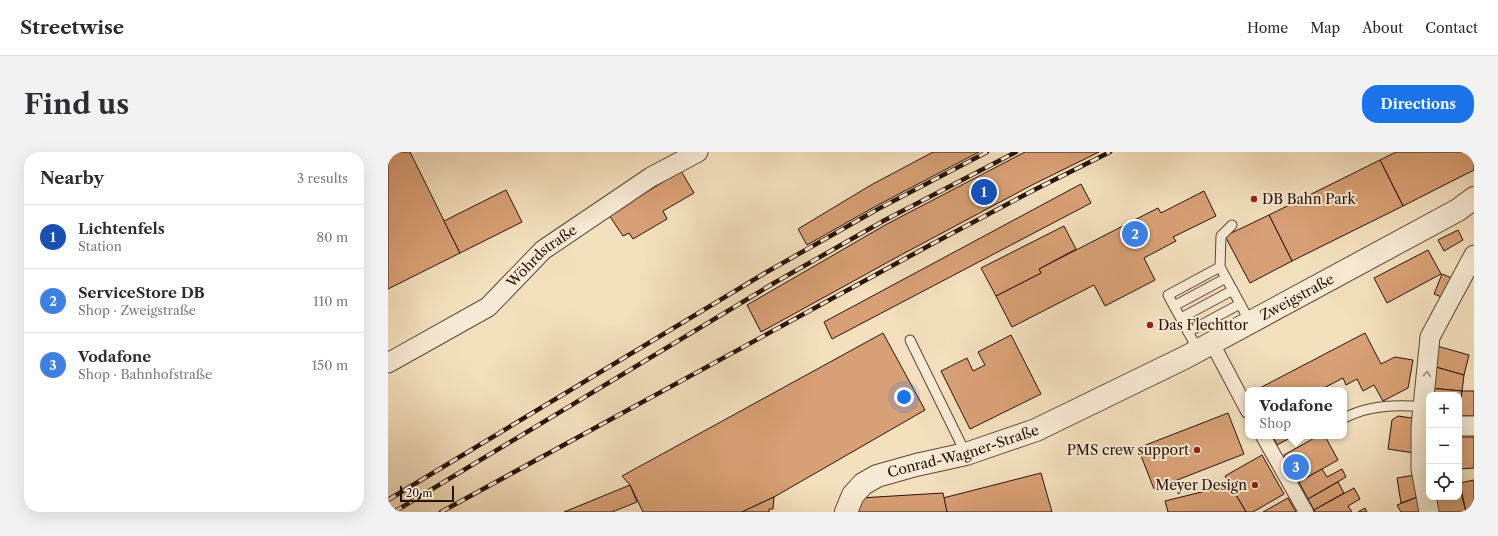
<!DOCTYPE html>
<html lang="en">
<head>
<meta charset="utf-8">
<style>
  :root { --surface:#fff; --page:#f2f2f3; --text:#2b2b33; --muted:#7c7c81; --line:#e1e1e2; --accent:#1a73e8 }
  body { margin:0; font-family:"Libre Caslon Text",serif; background:var(--page); color:var(--text) }
  .controls { position:absolute; right:12px; bottom:12px; display:grid; overflow:hidden; border-radius:8px; box-shadow:0 4px 16px #0002 }
  .controls button { width:36px; height:36px; display:grid; place-items:center; padding:0; border:0; border-bottom:1px solid var(--line); background:var(--surface); color:var(--text); font:20px sans-serif }
  .scale { position:absolute; left:12px; bottom:10px; width:54px; box-sizing:border-box; padding-left:4px; border:2px solid #291208; border-top:0; font-size:11px; line-height:14px; white-space:nowrap; color:#291208; -webkit-text-stroke:3px #f8ebd5; paint-order:stroke }
  .you { position:absolute; left:516px; top:245px; width:14px; height:14px; margin:-10px; border:3px solid #fff; border-radius:50%; background:#1a73e8; box-shadow:0 0 0 6px #1a73e833 }
  .badge { display:grid; place-items:center; width:26px; height:26px; border-radius:50%; background:var(--accent); color:#fff; font-size:13px; font-weight:700 }
  .pin { position:absolute; translate:-50% -50%; border:2px solid #fff; box-shadow:0 1px 4px #0006 }
  .popup { position:absolute; left:857px; top:235px; width:102px; height:52px; box-sizing:border-box; display:grid; place-content:center; border-radius:8px; background:var(--surface); filter:drop-shadow(0 1px 3px #0005); font-size:13px; white-space:nowrap; color:var(--muted) }
  .popup b { font-size:15px; color:var(--text) }
  .popup::after { content:''; position:absolute; left:50%; top:100%; margin-left:-8px; border:8px solid transparent; border-top-color:var(--surface) }
  .list { margin:0; padding:0; list-style:none }
  h2 { display:flex; justify-content:space-between; align-items:center; height:52px; margin:0; padding:0 16px; font-size:17px }
  h2 small { font-size:13px; font-weight:400; color:var(--muted) }
  .list li { display:grid; grid-template-columns:26px 1fr auto; gap:12px; align-items:center; box-sizing:border-box; height:64px; padding:0 16px; border-top:1px solid var(--line) }
  .list b { display:block; font-size:15px; white-space:nowrap }
  .list p { margin:0; font-size:13px; white-space:nowrap; color:var(--muted) }
  .list em { font-size:13px; font-style:normal; color:var(--muted) }
  .icon { flex:none; width:22px; height:22px; fill:none; stroke:currentColor; stroke-width:2; stroke-linecap:round; stroke-linejoin:round }
  .map { position:relative; flex:none; width:1086px; height:360px; overflow:hidden; border-radius:16px }
  header { display:flex; align-items:center; gap:24px; box-sizing:border-box; height:56px; padding:0 20px; background:var(--surface); border-bottom:1px solid var(--line) }
  header strong { font-size:19px }
  nav { display:flex; gap:22px; margin-inline-start:auto; font-size:14px }
  .intro { display:flex; align-items:center; justify-content:space-between; box-sizing:border-box; height:96px; padding:0 24px }
  h1 { margin:0; font-size:28px }
  .button { padding:10px 18px; border-radius:16px; background:var(--accent); color:#fff; font-size:14px; font-weight:700 }
  main { display:flex; gap:24px; padding:0 24px }
  aside { flex:1; background:var(--surface); border-radius:16px; box-shadow:0 4px 16px #0002 }
  .map>svg:first-child { display:block }
</style>
</head>
<body>
<header>
<strong>Streetwise</strong>
<nav><a>Home</a><a>Map</a><a>About</a><a>Contact</a></nav>
</header>
<div class="intro"><h1>Find us</h1><a class="button">Directions</a></div>
<main>
<aside>
<h2>Nearby<small>3 results</small></h2>
<ul class="list">
<li><span class="badge" style="background:#1a4fb4">1</span><div><b>Lichtenfels</b><p>Station</p></div><em>80 m</em></li>
<li><span class="badge" style="background:#3f7fe0">2</span><div><b>ServiceStore DB</b><p>Shop · Zweigstraße</p></div><em>110 m</em></li>
<li><span class="badge" style="background:#3f7fe0">3</span><div><b>Vodafone</b><p>Shop · Bahnhofstraße</p></div><em>150 m</em></li>
</ul>
</aside>
<div class="map">
<svg width="1086" height="360" viewBox="0 0 1086 360">
  <rect width="100%" height="100%" fill="#f4e0be"/>
  <filter id="stains"><feTurbulence type="fractalNoise" baseFrequency=".005" numOctaves="4"/><feColorMatrix values="0 0 0 0 .2 0 0 0 0 .09 0 0 0 0 .02 0 0 0 .5 -.17"/></filter>
  <radialGradient id="worn" r=".72"><stop offset=".6" stop-color="#630" stop-opacity="0"/><stop offset="1" stop-color="#630" stop-opacity=".3"/></radialGradient>
  <g fill="#d8a076" stroke="#291208">
    <polygon points="0,0 22,0 72,101 0,137"/>
    <polygon points="545,0 591,0 488,54 419,93 410,77 483,33"/>
    <polygon points="637,0 711,0 644,33 511,104 373,180 359,153 499,72"/>
    <polygon points="1008,0 1086,0 1086,18 1015,54 992,8"/>
    <polygon points="992,8 1015,54 904,109 881,63"/>
    <polygon points="293,19 306,41 275,59 279,67 245,87 241,81 235,84 221,63"/>
    <polygon points="693,32 703,51 444,187 436,170"/>
    <polygon points="118,38 134,70 72,101 56,69"/>
    <polygon points="816,39 828,64 785,85 788,89 756,106 767,128 717,154 706,133 624,175 608,144 653,121 651,117 770,56 773,61"/>
    <polygon points="881,63 904,109 862,131 837,84"/>
    <polygon points="676,74 688,97 651,117 653,121 608,144 593,116"/>
    <polygon points="1070,78 1075,88 1056,99 1050,88"/>
    <polygon points="1040,98 1053,122 999,151 986,126"/>
    <polygon points="1054,122 1064,126 1056,146 1046,142"/>
    <polygon points="495,181 537,258 386,345 354,360 255,360 242,333 234,324"/>
    <polygon points="977,181 993,212 1007,205 1025,208 1020,236 995,249 986,233 975,239 969,227 958,233 955,226 932,238 868,238"/>
    <polygon points="623,183 653,242 582,277 553,219 579,206 585,219 597,213 590,200"/>
    <polygon points="1049,194 1081,203 1076,223 1044,214"/>
    <polygon points="1044,214 1076,223 1074,239 1041,236"/>
    <polygon points="1041,236 1074,239 1072,264 1071,243 1041,243"/>
    <polygon points="1074,239 1086,239 1086,264 1072,264"/>
    <polygon points="840,261 856,302 766,337 750,296"/>
    <polygon points="1010,264 1030,267 1026,301 1000,297 1004,268"/>
    <polygon points="885,284 906,284 889,293"/>
    <polygon points="930,284 937,284 950,308 911,330 896,303"/>
    <polygon points="1072,285 1086,285 1086,316 1071,317"/>
    <polygon points="874,303 896,342 865,360 858,360 837,324"/>
    <polygon points="934,317 939,325 954,317 958,325 920,347 911,330"/>
    <polygon points="653,321 664,360 559,360 555,346"/>
    <polygon points="1027,323 1030,345 1013,351 1009,326"/>
    <polygon points="1086,328 1086,360 1078,360 1072,331"/>
    <polygon points="950,330 956,341 926,358 920,347"/>
    <polygon points="242,333 249,350 224,360 176,360"/>
    <polygon points="842,333 858,360 780,360 777,349"/>
    <polygon points="966,336 972,347 960,354 964,360 927,360 926,358"/>
    <polygon points="555,341 559,360 469,360 472,346"/>
    <polygon points="1071,341 1073,341 1078,360 1049,360 1046,348 1056,345 1071,345"/>
    <polygon points="386,345 385,357 381,357 381,360 354,360"/>
    <polygon points="1030,345 1036,360 1013,360 1009,353"/>
    <polygon points="900,346 908,360 875,360"/>
    <polygon points="977,356 979,360 970,360"/>
  </g>
  <g fill="none" stroke-linecap="round" stroke-linejoin="round">
    <g stroke="#5c4636" stroke-width="11">
      <g id="service">
        <polyline points="832,115 833,84 844,73"/>
        <polyline points="786,154 838,126"/>
        <polyline points="793,166 845,138"/>
        <polyline points="800,180 852,152"/>
        <polyline points="522,188 578,302"/>
        <polyline points="810,198 780,143 832,115 862,170"/>
        <path d="M 956,266 C 981,253 1008,252 1035,255"/>
      </g>
    </g>
    <g stroke="#5c4636" stroke-width="16">
      <g id="pedestrian">
        <polyline points="824,191 860,259"/>
        <polyline points="875,284 918,360"/>
      </g>
    </g>
    <g stroke="#5c4636" stroke-width="21">
      <g id="minor">
        <path id="s1" d="M 0,211 L 100,155 L 155,98 L 263,25 L 310,0"/>
        <polyline points="1071,274 1086,274"/>
        <polyline points="1041,360 1033,317 1033,275 1042,185 1086,103"/>
      </g>
    </g>
    <g stroke="#5c4636" stroke-width="24">
      <g id="tertiary">
        <path id="s2" d="M 458,360 L 465,343 L 475,332 L 489,324 L 528,313 L 578,302 L 648,278 L 798,205 L 1070,58 L 1086,46"/>
      </g>
    </g>
    <use href="#service" stroke="#f8ebd5" stroke-width="9"/>
    <use href="#pedestrian" stroke="#f8ebd5" stroke-width="14"/>
    <use href="#minor" stroke="#f8ebd5" stroke-width="19"/>
    <use href="#tertiary" stroke="#f8ebd5" stroke-width="22"/>
    <g stroke="#291208" stroke-width="4.5">
      <g id="rail">
        <polyline points="0,348 377,121 490,57 599,0"/>
        <polyline points="6,360 386,131 497,68 628,0"/>
        <polyline points="53,360 544,92 648,37 722,0"/>
      </g>
    </g>
    <use href="#rail" stroke="#f8ebd5" stroke-width="3" stroke-dasharray="9" stroke-linecap="butt"/>
  </g>
  <defs><path id="oneway-chevron" d="M-2-3.5L2.5 0L-2 3.5" fill="none" stroke-width="1.6" stroke-linecap="round" stroke-linejoin="round"/></defs>
  <use stroke="#9b8979" href="#oneway-chevron" transform="translate(1039 222) rotate(-84)"/>
  <g fill="#8f2418" stroke="#f8ebd5" stroke-width="1.5">
    <circle cx="866" cy="47" r="4"/>
    <circle cx="762" cy="173" r="4"/>
    <circle cx="809" cy="298" r="4"/>
    <circle cx="867" cy="333" r="4"/>
  </g>
  <g text-anchor="middle" stroke-width="4" stroke-linejoin="round" paint-order="stroke">
    <g font-size="14" fill="#291208" stroke="#f8ebd5" text-anchor="start">
      <text x="874" y="52">DB Bahn Park</text>
      <text x="770" y="178">Das Flechttor</text>
      <text x="801" y="303" text-anchor="end">PMS crew support</text>
      <text x="859" y="338" text-anchor="end">Meyer Design</text>
    </g>
    <g font-size="14" fill="#291208" stroke="#f8ebd5">
      <text dy="5" stroke="none"><textPath href="#s1" startOffset="189">Wöhrdstraße</textPath></text>
      <text dy="5" stroke="none"><textPath href="#s2" startOffset="508">Zweigstraße</textPath></text>
      <text dy="5" stroke="none"><textPath href="#s2" startOffset="139">Conrad-Wagner-Straße</textPath></text>
    </g>
  </g>
  <rect width="100%" height="100%" filter="url(#stains)"/>
  <rect width="100%" height="100%" fill="url(#worn)"/>
</svg>
<div class="controls">
<button>+</button>
<button>−</button>
<button><svg class="icon" aria-label="locate" viewBox="0 0 24 24"><circle cx="12" cy="12" r="6"/><path d="M12 2v4M12 18v4M2 12h4M18 12h4"/></svg></button>
</div>
<div class="scale">20 m</div>
<div class="you"></div>
<div class="pin badge" style="left:596px;top:40px;background:#1a4fb4">1</div>
<div class="pin badge" style="left:747px;top:82px;background:#3f7fe0">2</div>
<div class="pin badge" style="left:908px;top:315px;background:#3f7fe0">3</div>
<div class="popup"><b>Vodafone</b>Shop</div>
</div>
</main>
</body>
</html>
